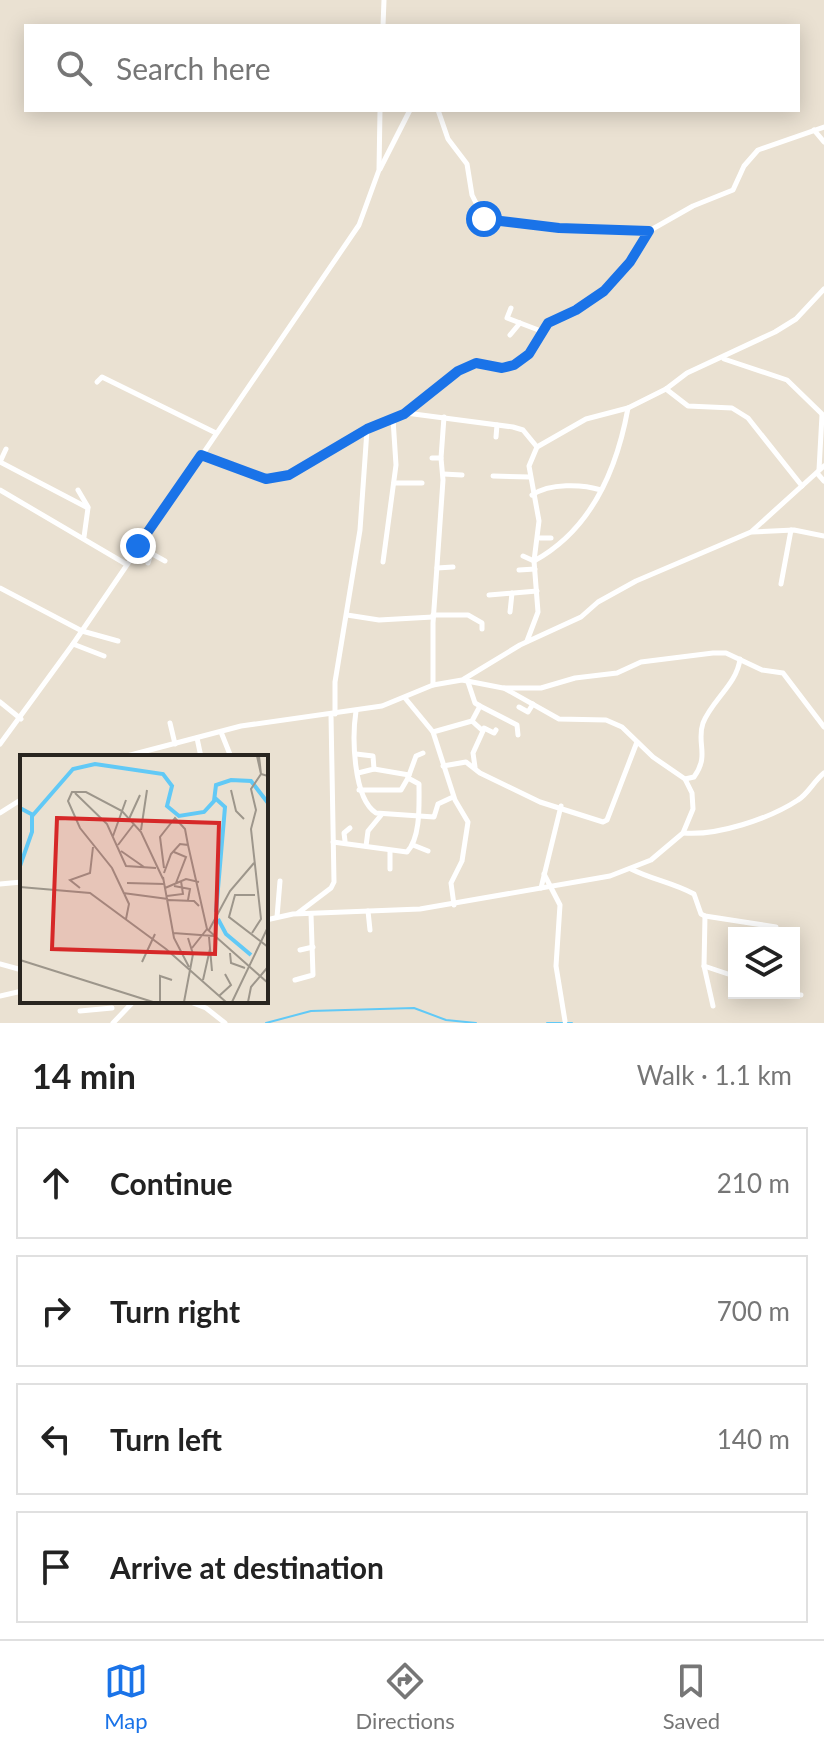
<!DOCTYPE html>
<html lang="en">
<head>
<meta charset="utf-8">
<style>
  :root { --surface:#fff; --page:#f6f6f6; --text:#222; --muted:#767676; --line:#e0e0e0; --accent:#1a73e8 }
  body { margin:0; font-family:Lato,sans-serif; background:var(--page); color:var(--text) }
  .controls { position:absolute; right:24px; bottom:24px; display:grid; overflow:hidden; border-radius:0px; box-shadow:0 4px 20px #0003 }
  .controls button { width:72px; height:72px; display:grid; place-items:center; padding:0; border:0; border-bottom:2px solid var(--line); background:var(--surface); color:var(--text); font:40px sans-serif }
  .stop { position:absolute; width:24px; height:24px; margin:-18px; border:6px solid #1a73e8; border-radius:50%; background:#fff }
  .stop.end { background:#1a73e8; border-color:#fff; box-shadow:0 2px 8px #0008 }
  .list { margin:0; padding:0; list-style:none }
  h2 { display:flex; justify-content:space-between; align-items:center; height:104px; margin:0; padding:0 32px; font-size:34px }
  h2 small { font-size:26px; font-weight:400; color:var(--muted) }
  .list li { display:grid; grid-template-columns:52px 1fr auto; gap:24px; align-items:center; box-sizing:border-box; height:112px; margin:0 16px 16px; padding:0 16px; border:2px solid var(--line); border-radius:0px }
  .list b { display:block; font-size:30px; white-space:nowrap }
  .list em { font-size:26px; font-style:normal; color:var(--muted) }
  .icon { flex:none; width:44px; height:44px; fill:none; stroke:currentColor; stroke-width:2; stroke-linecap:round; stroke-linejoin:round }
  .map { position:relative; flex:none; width:824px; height:1023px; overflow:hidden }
  .search { position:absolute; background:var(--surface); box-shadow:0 4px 20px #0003; left:24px; right:24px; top:24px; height:88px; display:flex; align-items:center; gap:20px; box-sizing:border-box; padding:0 28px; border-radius:0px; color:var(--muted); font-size:30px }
  .sheet { height:616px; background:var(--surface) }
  nav { display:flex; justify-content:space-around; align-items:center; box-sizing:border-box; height:112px; border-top:2px solid var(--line); background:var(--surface); font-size:22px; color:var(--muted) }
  nav a { display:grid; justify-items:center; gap:4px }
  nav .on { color:var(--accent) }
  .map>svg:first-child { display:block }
</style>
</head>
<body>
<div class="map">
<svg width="824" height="1023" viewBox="0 0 824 1023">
  <rect width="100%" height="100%" fill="#eae1d2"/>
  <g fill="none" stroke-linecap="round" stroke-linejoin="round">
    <g stroke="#61c9f6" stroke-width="2">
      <polyline points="266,1023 311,1011 414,1008 446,1020 476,1023"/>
      <polyline points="547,1023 572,1023"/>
    </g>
    <g stroke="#fff" stroke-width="5">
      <polyline points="383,26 384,0"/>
      <polyline points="438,110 448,139 467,164 472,195 484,219 571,229 648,231"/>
      <polyline points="814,130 824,142"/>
      <polyline points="380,169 410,110"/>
      <polyline points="511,308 507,318 541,331"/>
      <polyline points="510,335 520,323"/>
      <polyline points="724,359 787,380 824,416"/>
      <polyline points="97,382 102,377 216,433"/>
      <polyline points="666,389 688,406 732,408 748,418 802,486"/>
      <polyline points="406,413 513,427 523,430 537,447"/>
      <polyline points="496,437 497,425"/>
      <polyline points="6,449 0,462 88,508 84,537"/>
      <polyline points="201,455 266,479 289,475 367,429 404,414 458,371 476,363 502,368 514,365 529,354 548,323 604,291 630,262 649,231 693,206 733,190 744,166 758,150 824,127"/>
      <polyline points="432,458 441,458 443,480 433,623 433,685"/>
      <polyline points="441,458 444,417"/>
      <polyline points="819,470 822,415"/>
      <polyline points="817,473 824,481"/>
      <polyline points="443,474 462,475"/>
      <polyline points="493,476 530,477"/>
      <polyline points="394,483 422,483"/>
      <polyline points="0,490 126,564"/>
      <polyline points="78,490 88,507"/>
      <path d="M 532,495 C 550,483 582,484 601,490"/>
      <polyline points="752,532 794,530 824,536"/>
      <polyline points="540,538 551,538"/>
      <polyline points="138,546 165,561"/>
      <path d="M 523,556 L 534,561 C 591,530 617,469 628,408"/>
      <polyline points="383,562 396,465 393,419"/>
      <polyline points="148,563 151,554"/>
      <polyline points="437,568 453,567"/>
      <polyline points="519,570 535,569"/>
      <polyline points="781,584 791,530"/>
      <polyline points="0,588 82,631 118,641"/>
      <polyline points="489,595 537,591"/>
      <polyline points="510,612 512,593"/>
      <polyline points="347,615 379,620 433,617"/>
      <polyline points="433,615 468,615 482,623 482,629"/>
      <polyline points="527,641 538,612 534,561 539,521 529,466 537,447 586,419 628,408 666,389 687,373 775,332 796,319 824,289"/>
      <polyline points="73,644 104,656"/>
      <polyline points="464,679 520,645 581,617 598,602 636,581 751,532 824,466"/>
      <polyline points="405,698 433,732 455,800 468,822 462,861 451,883 454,905"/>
      <polyline points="0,702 21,719"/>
      <polyline points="480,706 517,725 518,735"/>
      <polyline points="519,707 528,712 533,704"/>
      <path d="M 356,711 C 352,737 353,798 376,813 L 434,817 L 438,804 L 453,797"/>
      <polyline points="335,714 335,682 360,530 367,430"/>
      <polyline points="472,721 483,731 473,753 475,767"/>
      <polyline points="170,723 175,744"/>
      <polyline points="484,728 494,733 496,730"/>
      <polyline points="221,732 231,757"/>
      <polyline points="433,732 472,721 480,706 475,703 468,682"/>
      <polyline points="197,738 201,757"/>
      <polyline points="0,744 73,644 359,225 379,170 380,110"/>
      <polyline points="356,754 373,756 374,769 358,773"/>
      <polyline points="123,757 241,726 382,706 433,685 462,680 503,688 541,688 575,678 617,673 641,662 713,653 726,653 762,670 783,673 824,727"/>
      <polyline points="443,766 466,762 480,773 540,802 603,822 607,820 637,742"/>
      <polyline points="374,769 409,775"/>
      <path d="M 685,779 L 694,777 C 710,755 696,743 703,723 C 712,700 737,684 740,659"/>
      <polyline points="359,790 401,790 408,778"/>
      <polyline points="0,813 22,799"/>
      <path d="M 683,833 C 717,836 769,819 798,800 C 808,794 814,781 824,773"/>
      <polyline points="345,841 344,833 350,828"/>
      <path d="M 333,842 L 407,852 C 421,837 419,804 419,784 L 408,778 L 416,756 L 423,753"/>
      <polyline points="413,845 428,851"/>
      <polyline points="366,846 368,831 382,814"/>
      <polyline points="390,869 390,852"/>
      <path d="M 631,869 C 653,880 671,882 694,894 L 701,914 L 705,916 L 776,927"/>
      <polyline points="544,874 560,905 556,966 565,1021"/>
      <polyline points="0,884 22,882"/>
      <polyline points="541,888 561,806"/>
      <polyline points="368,911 370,930"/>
      <polyline points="298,913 331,888 334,882 331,715"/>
      <polyline points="705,916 704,966 713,1006"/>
      <polyline points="277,917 280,881"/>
      <polyline points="266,920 293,914 420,909 610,876 651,860 683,833 693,809 692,793 685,779 653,757 622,727 606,720 559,719 504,688"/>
      <polyline points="300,950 313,947"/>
      <polyline points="0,964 22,970"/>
      <polyline points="704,966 734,976"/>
      <polyline points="295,980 313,975 311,914"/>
      <polyline points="769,993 801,995"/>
      <polyline points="0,996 22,991"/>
      <polyline points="33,1001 33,1002"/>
      <polyline points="188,1001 206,1008 225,1023"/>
      <polyline points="80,1011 112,1008"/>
      <polyline points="113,1023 134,1001"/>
    </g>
  </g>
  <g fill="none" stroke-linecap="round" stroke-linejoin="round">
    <polyline stroke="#1a73e8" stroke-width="10" points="138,546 201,455 266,479 289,475 367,429 404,414 458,371 476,363 502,368 514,365 529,354 548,323 576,310 604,291 630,262 649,231 559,228 484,219"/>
  </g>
  <g transform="translate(20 755)">
    <rect width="248" height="248" fill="#eae1d2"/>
    <path fill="none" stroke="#61c9f6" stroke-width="4" d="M 195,43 L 205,52 L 196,157M 0,53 L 13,60 L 53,14 L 75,9 L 143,19 L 152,31 L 147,51 L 159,61 L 184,57 L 194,46 L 196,30 L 211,25 L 231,26 L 248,48M 0,111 L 12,77 L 12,60M 198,164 L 206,179 L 231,200"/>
    <path fill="none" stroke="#9d968b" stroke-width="2" d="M 239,1 L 241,19 L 248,21M 211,35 L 216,56 L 224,64M 55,38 L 87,69 L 106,111 L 136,113M 109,64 L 120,40M 121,75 L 127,35M 93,81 L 106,45M 98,90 L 114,69M 101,96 L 124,112M 154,97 L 166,102 L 156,128M 144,113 L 140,82 L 155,63 L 165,74 L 168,90M 144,118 L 151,99 L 160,89 L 168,90 L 187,174 L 248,228M 143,122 L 154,183 L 169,212M 107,128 L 144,129M 154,131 L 170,134 L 168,145M 0,132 L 70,138 L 146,194 L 206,247M 60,133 L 50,125 L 70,118 L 73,92M 145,133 L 166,124 L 179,127M 103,138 L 148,144M 235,140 L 215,140 L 209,162 L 248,192M 147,141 L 163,139 L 161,126M 148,145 L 174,146 L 179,151M 106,164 L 109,149 L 92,113 L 60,73 L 48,46 L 52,37 L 66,37 L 102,56 L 121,77 L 143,124M 189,175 L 210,136 L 234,108M 153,178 L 194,181M 232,178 L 241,164 L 231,74 L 236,55 L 231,34 L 241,19 L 237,1M 189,182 L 192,216M 172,193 L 187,174M 210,198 L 211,208 L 225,213M 0,205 L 133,247M 122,207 L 135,179M 183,225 L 190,194M 199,241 L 211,230 L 205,219M 140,247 L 140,221 L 152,225M 164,247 L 173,199 L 168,183M 212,247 L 248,172M 228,247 L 231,232 L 247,213"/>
    <path fill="#d62828" fill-opacity="0.15" stroke="#d62828" stroke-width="4" d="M 37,63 L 199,68 L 195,199 L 32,194 Z"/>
    <rect width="248" height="248" fill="none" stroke="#292520" stroke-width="4"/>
  </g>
</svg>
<div class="controls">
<button><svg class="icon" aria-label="layers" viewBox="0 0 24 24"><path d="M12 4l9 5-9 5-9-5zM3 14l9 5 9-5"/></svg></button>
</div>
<div class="stop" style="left:484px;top:219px"></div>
<div class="stop end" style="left:138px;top:546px"></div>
<div class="search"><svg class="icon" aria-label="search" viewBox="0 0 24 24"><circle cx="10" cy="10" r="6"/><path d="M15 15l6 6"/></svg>Search here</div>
</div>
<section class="sheet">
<h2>14 min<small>Walk · 1.1 km</small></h2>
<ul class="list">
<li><svg class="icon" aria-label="ahead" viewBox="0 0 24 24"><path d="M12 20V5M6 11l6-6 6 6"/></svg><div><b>Continue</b></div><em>210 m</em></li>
<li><svg class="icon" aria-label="right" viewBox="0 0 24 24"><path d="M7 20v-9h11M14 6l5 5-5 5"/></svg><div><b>Turn right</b></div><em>700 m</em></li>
<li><svg class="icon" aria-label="left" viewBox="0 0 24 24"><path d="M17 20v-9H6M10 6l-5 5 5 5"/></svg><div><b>Turn left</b></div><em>140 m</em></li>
<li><svg class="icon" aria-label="arrive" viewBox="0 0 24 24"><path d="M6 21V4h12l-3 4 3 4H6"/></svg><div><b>Arrive at destination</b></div></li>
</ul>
</section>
<nav>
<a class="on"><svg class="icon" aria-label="map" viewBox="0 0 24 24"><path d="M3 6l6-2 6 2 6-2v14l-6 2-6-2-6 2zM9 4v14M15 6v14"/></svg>Map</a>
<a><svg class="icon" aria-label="directions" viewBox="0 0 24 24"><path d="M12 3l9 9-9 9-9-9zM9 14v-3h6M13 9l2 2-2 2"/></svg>Directions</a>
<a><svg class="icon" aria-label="saved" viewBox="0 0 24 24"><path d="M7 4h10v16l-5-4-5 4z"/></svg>Saved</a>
</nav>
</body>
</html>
